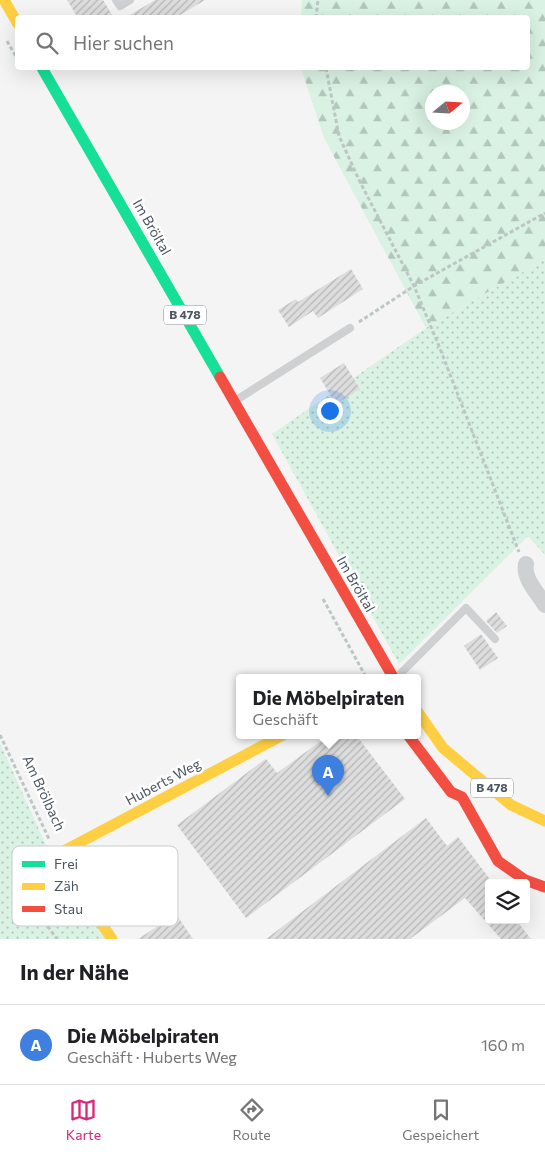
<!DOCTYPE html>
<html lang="de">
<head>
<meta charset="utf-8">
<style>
  :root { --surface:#fff; --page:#f2f2f2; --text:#202124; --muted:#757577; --line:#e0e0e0; --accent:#db2777 }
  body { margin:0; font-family:Commissioner,sans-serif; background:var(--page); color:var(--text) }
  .controls { position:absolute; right:15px; bottom:15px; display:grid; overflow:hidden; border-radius:5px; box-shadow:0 5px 20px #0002 }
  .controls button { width:45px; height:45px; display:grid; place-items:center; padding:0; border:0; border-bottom:1px solid var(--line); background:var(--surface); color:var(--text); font:25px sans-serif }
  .compass { position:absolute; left:425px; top:85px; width:45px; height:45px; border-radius:50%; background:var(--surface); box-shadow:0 5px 20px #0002; rotate:72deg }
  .you { position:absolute; left:329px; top:410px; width:18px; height:18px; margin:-12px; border:4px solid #fff; border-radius:50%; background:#1a73e8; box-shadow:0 0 0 8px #1a73e833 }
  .badge { display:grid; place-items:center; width:32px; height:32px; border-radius:50%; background:var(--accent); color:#fff; font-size:16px; font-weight:700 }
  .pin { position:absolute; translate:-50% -41px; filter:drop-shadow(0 1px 2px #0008) }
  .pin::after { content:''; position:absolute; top:26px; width:18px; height:15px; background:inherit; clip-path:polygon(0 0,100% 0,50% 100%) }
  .popup { position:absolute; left:236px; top:674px; width:185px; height:65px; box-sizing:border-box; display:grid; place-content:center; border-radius:5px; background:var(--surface); filter:drop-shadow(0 1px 4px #0005); font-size:16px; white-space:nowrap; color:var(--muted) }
  .popup b { font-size:19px; color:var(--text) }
  .popup::after { content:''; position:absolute; left:50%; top:100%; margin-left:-10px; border:10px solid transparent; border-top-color:var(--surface) }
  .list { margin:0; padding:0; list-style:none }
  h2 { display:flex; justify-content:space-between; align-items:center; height:65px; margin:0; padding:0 20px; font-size:21px }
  h2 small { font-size:16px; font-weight:400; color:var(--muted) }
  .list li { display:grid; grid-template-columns:32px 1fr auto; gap:15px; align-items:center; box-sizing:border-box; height:80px; padding:0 20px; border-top:1px solid var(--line) }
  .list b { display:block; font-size:19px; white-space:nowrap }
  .list p { margin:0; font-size:16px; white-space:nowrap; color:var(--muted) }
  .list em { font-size:16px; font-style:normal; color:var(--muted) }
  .icon { flex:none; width:28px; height:28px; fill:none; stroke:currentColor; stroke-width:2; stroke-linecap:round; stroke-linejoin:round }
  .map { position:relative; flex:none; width:545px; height:939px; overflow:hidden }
  .search { position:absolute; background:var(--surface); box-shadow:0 5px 20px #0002; left:15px; right:15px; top:15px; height:55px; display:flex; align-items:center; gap:12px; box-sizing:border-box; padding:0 18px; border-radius:5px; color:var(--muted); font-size:19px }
  .sheet { height:145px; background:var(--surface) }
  nav { display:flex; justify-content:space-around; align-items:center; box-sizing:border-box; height:70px; border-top:1px solid var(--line); background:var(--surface); font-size:14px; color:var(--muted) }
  nav a { display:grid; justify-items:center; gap:2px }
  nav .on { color:var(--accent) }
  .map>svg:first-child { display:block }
</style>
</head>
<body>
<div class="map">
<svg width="545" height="939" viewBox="0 0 545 939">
  <defs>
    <pattern id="grass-dots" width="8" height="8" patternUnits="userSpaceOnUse" patternTransform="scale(1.25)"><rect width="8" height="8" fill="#d9f2e3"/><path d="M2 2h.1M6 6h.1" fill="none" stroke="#b2c7bb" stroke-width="1.8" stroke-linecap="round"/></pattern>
    <pattern id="forest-firs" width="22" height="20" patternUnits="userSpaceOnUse" patternTransform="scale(1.25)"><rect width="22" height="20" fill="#d9f2e3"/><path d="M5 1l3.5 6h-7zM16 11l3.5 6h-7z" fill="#b2c7bb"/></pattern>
    <pattern id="building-hatch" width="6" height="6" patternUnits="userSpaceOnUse" patternTransform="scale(1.25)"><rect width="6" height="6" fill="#ddddde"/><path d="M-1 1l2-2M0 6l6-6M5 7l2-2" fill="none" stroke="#b5b6b7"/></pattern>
  </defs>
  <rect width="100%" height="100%" fill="#f4f4f4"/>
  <g fill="url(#grass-dots)">
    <polygon points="545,259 545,555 528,536 399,664 272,434 426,328"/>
    <polygon points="0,743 46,845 108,939 0,939"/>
  </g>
  <path fill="url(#forest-firs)" fill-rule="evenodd" d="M 302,0 L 545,0 L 545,259 L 426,328 L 324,138 L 301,68 L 528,68 L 528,18 L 301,17 ZM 432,92 L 462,92 L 462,122 L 432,122 Z"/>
  <g fill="url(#building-hatch)">
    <polygon points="67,0 103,0 114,18 78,18"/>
    <polygon points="155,0 205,0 175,18 125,18"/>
    <polygon points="351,269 363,289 318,318 313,311 289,327 278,310 296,299 298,302"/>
    <polygon points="344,363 360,389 336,404 320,378"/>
    <polygon points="496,612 507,626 497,633 486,621"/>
    <polygon points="481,634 498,658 480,670 464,646"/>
    <polygon points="329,735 356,735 405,799 246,918 177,825 264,760 266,759 277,773"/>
    <polygon points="426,818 447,846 458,837 489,878 489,920 516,920 531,939 501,939 465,898 410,939 266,939"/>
    <polygon points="130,848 158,890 131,908 103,866"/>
    <polygon points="176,914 193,939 138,939"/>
  </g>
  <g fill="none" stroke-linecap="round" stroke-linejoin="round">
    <g stroke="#bcc7c4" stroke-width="3" stroke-dasharray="4 2.5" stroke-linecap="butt">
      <polyline points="316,18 318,0"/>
      <polyline points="7,41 18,60"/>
      <polyline points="326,68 339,136 360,182 414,286 439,346 519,552"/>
      <polyline points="359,322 414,286 545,213"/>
      <polyline points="323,599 366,677"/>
      <polyline points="0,735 49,839"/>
      <polyline points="17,884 57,939"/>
    </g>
    <g stroke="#ced0d2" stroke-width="8">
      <polyline points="116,0 120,6 130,0"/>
      <polyline points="238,399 350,328"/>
      <polyline points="398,676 466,608 495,639"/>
    </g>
    <path stroke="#ced0d2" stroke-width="16" d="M 526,564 C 523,579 538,593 545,605"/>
    <polyline stroke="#16e098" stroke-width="11" points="42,68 220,377"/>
    <g stroke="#ffcf43" stroke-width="11">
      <polyline points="4,0 18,24"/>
      <polyline points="417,711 443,748 511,805 545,821"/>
      <polyline points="112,939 56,855 283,735"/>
    </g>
    <g stroke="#f24e42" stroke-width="11">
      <polyline points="220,377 393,677"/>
      <polyline points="408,735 451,792 462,797 498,861 525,880 545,887"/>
    </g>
  </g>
  <g text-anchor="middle" stroke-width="5" stroke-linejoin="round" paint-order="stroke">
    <g fill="#fff" stroke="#808990" stroke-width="1">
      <rect x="164" y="305.5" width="42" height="19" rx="4"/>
      <rect x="471" y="778.5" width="42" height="19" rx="4"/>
    </g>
    <g font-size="12" font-weight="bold" fill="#4a5661">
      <text x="185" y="319">B 478</text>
      <text x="492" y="792">B 478</text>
    </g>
    <g font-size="14" fill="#4a5661" stroke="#fff">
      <text transform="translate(152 227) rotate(60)" y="5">Im Bröltal</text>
      <text transform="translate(356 584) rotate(60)" y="5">Im Bröltal</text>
      <text transform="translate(163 782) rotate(-28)" y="5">Huberts Weg</text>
      <text transform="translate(44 793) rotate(65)" y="5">Am Brölbach</text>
    </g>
  </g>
  <rect x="12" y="846" width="166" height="80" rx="8" fill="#fff" stroke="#c9ccd0" stroke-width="1"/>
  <rect x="22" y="861" width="23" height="6" fill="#16e098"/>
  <rect x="22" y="883" width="23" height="7" fill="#ffcf43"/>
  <rect x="22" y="906" width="23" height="6" fill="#f24e42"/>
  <g font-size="14" fill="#4a5661">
    <text x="54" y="869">Frei</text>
    <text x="54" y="891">Zäh</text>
    <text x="54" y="914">Stau</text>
  </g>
</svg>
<div class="controls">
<button><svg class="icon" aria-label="layers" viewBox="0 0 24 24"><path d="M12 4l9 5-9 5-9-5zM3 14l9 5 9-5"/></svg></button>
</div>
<svg class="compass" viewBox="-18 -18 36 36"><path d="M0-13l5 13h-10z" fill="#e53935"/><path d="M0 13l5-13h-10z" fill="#757577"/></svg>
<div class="you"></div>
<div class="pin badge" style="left:328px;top:796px;background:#3f7fe0">A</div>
<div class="popup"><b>Die Möbelpiraten</b>Geschäft</div>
<div class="search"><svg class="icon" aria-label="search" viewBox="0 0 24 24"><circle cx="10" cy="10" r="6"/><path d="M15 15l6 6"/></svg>Hier suchen</div>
</div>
<section class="sheet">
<h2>In der Nähe<small></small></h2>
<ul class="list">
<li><span class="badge" style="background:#3f7fe0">A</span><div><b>Die Möbelpiraten</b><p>Geschäft · Huberts Weg</p></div><em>160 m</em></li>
</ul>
</section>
<nav>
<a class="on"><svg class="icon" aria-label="map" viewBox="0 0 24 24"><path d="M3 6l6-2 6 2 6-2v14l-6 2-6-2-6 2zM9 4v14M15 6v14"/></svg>Karte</a>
<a><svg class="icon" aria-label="directions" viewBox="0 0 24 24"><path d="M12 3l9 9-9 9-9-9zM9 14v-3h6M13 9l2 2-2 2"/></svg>Route</a>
<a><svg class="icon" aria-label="saved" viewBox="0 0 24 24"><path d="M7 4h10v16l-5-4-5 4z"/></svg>Gespeichert</a>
</nav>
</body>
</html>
